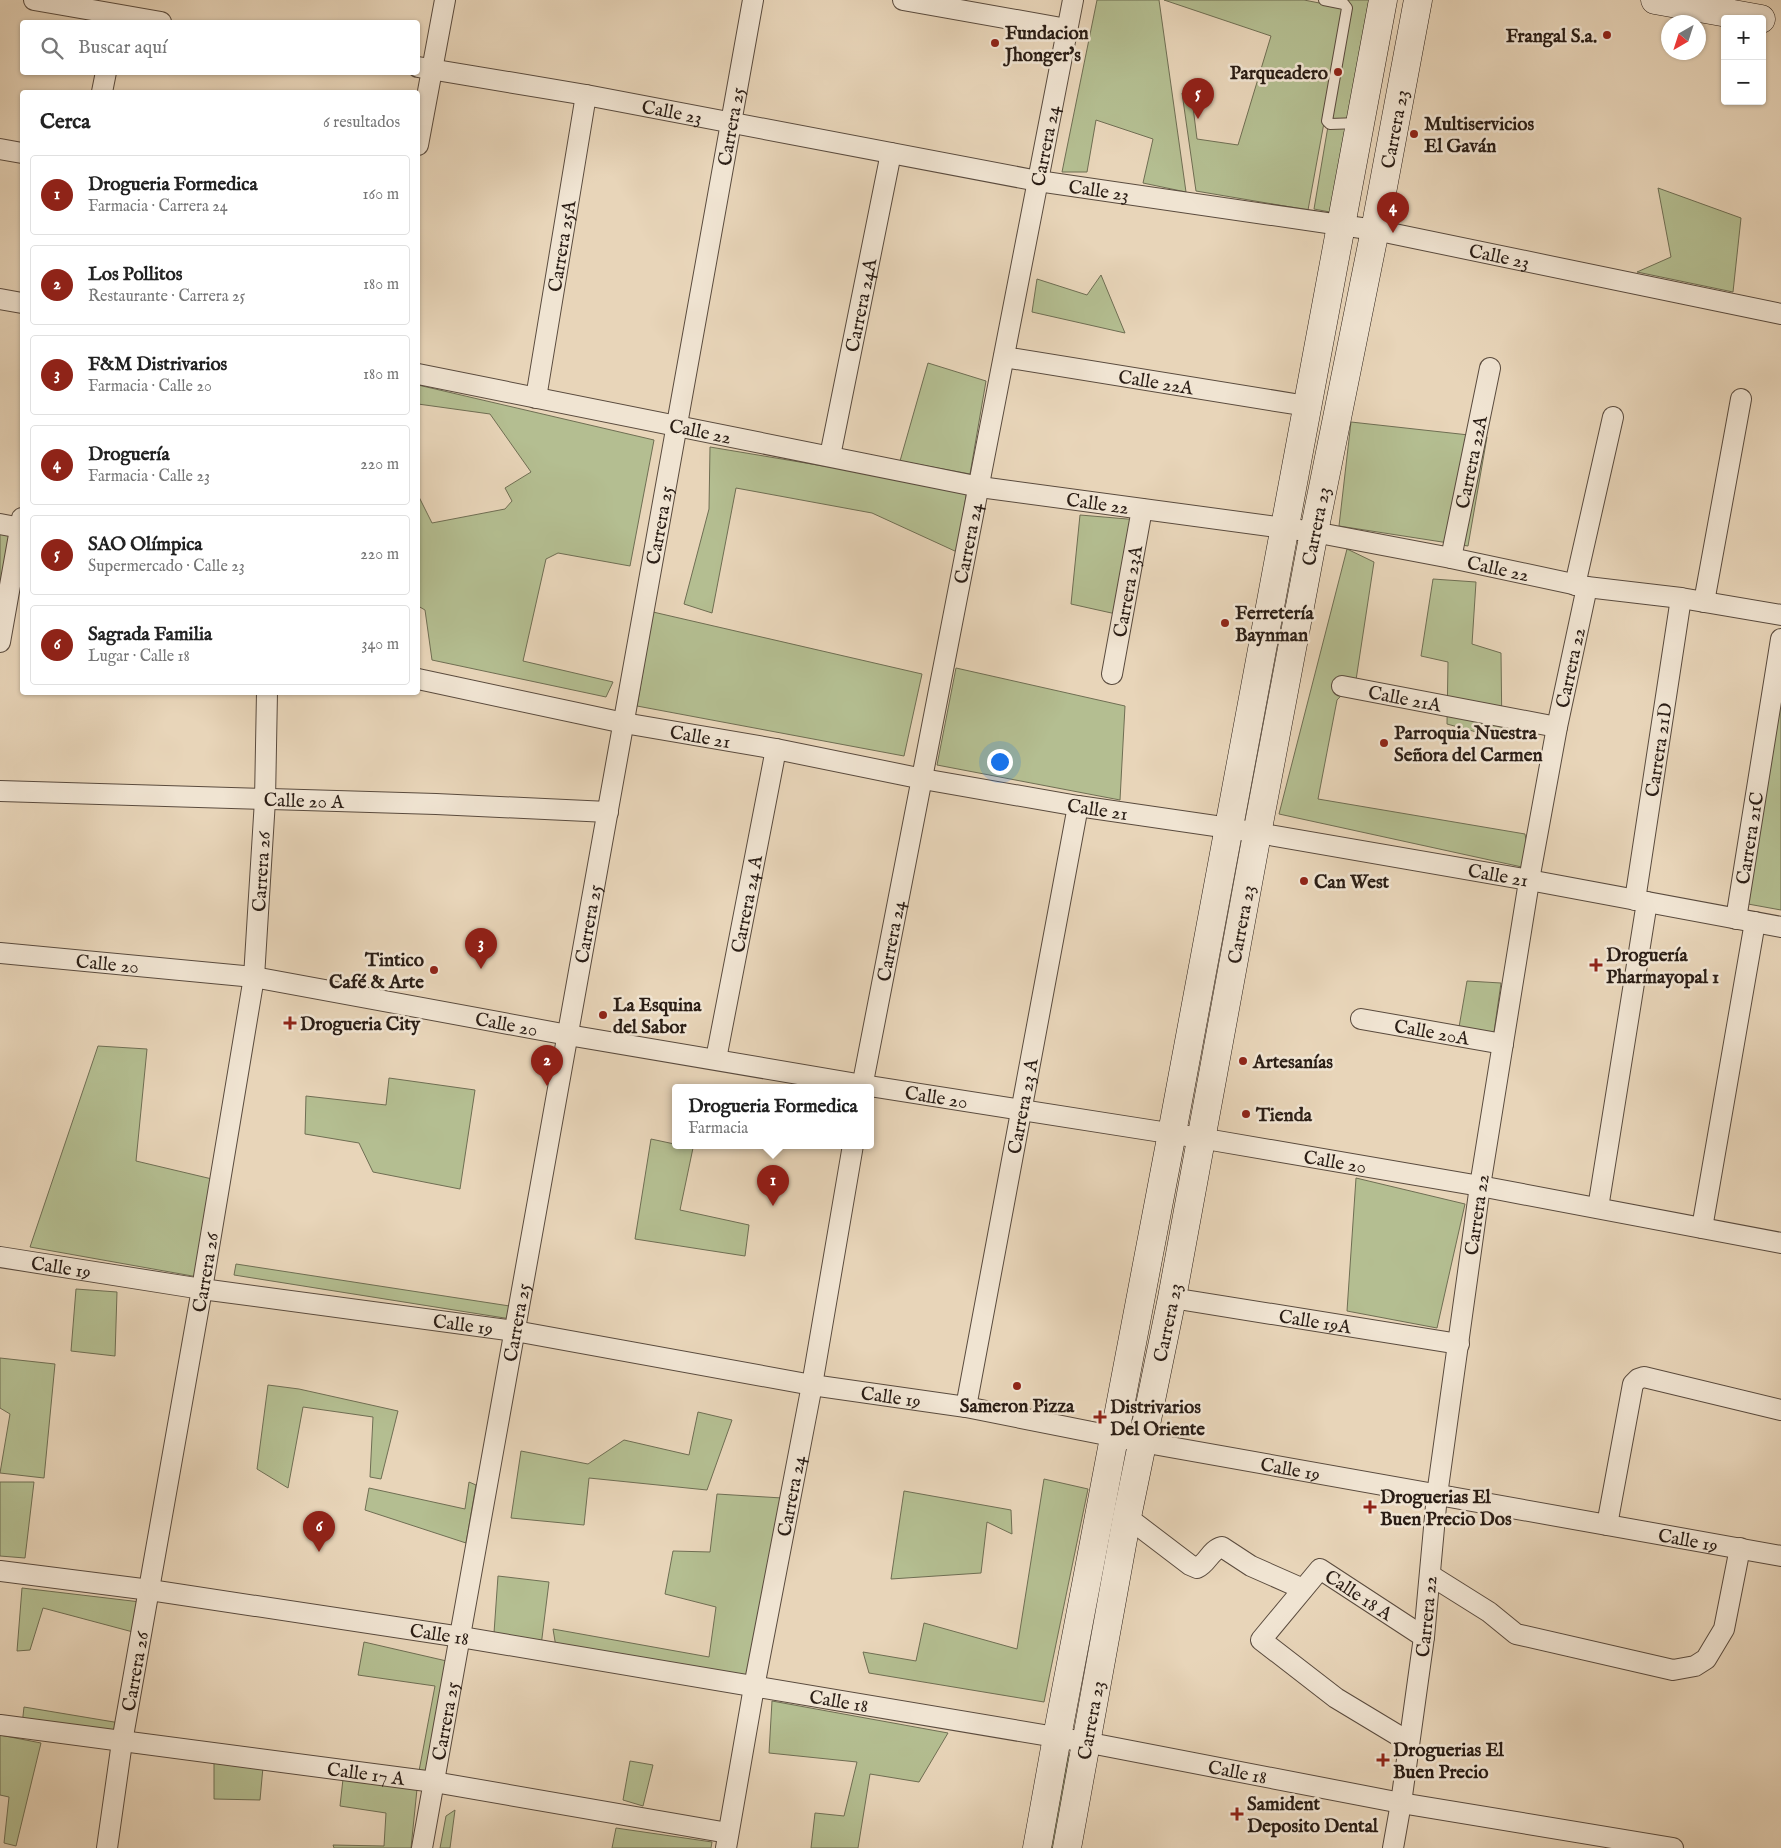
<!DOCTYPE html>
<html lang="es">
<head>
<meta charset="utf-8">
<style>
  :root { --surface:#fff; --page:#f6f6f6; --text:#222; --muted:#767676; --line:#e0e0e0; --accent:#8f2418 }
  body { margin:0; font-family:"IM FELL English",serif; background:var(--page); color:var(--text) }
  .controls { position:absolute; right:15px; top:15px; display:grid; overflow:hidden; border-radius:5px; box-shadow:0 1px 4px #0004 }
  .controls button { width:45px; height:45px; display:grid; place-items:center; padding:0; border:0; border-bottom:1px solid var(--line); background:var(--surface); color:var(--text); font:25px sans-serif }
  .compass { position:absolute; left:1661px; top:15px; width:45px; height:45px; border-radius:50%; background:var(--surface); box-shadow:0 1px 4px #0004; rotate:219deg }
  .you { position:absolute; left:999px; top:761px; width:18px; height:18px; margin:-12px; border:4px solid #fff; border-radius:50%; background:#1a73e8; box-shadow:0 0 0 8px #1a73e833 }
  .badge { display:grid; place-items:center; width:32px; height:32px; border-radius:50%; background:var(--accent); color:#fff; font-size:16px; font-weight:700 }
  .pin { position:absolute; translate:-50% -41px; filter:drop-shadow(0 1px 2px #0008) }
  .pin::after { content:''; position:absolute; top:26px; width:18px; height:15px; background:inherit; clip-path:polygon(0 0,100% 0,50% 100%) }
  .popup { position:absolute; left:672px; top:1084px; width:202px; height:65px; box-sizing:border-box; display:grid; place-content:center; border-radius:5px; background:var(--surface); filter:drop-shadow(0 1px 4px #0005); font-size:16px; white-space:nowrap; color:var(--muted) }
  .popup b { font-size:19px; color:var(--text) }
  .popup::after { content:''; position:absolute; left:50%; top:100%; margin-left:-10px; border:10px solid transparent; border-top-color:var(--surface) }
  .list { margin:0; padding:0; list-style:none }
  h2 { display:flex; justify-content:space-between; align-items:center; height:65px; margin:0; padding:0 20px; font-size:21px }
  h2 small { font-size:16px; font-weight:400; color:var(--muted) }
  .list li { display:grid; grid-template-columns:32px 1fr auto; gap:15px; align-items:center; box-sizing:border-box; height:80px; margin:0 10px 10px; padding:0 10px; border:1px solid var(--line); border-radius:5px }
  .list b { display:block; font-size:19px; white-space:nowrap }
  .list p { margin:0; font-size:16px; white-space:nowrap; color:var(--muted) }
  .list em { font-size:16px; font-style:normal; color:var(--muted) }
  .icon { flex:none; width:28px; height:28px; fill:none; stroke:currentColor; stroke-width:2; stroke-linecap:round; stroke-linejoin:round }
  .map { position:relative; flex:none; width:1781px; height:1848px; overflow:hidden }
  .search { position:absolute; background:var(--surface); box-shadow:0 1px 4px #0004; left:20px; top:20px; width:400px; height:55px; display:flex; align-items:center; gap:12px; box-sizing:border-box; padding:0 18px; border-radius:5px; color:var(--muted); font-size:19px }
  .panel { position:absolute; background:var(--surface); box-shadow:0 1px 4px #0004; left:20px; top:90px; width:400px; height:605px; border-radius:5px }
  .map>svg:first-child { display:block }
</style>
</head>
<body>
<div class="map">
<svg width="1781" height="1848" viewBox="0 0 1781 1848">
  <rect width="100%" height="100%" fill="#e8d5b9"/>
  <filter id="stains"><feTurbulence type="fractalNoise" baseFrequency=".004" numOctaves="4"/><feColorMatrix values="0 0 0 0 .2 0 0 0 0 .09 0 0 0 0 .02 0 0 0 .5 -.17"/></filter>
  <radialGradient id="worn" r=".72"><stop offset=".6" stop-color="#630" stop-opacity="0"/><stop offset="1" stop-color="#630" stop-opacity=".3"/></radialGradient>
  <g fill="#b4be91" stroke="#6f6e53">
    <polygon points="1097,0 1159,0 1186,192 1143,183 1153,139 1096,120 1087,172 1062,172"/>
    <polygon points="1164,0 1304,0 1345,8 1308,210 1196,191 1182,93 1191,91 1197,139 1238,145 1271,36"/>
    <polygon points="1340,0 1374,0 1335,213 1314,209 1349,2"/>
    <polygon points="1658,188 1741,218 1733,292 1637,272 1671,257"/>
    <polygon points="1101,275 1125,333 1032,312 1037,279 1087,295"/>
    <polygon points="928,363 986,381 970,474 900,461"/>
    <polygon points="418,385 654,440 630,566 558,553 546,559 523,661 613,682 606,697 432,660 425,610 418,606 418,495 432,523 505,509 512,501 505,488 531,472 490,414 418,404"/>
    <polygon points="1351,422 1487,437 1468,546 1339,526"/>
    <polygon points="710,447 967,490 957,552 872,513 736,488 712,613 684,604 709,509"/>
    <polygon points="1080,515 1139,520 1116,614 1071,604"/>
    <polygon points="0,528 18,532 0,586"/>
    <polygon points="1347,549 1374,562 1356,680 1337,700 1318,799 1525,834 1531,869 1279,814"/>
    <polygon points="1433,579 1476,582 1472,644 1501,653 1502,739 1447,724 1448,662 1421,656"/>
    <polygon points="653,612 922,674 904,756 637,706"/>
    <polygon points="956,668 1125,706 1120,800 937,765"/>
    <polygon points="1781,686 1781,910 1748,904"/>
    <polygon points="1467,981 1501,983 1492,1046 1458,1033"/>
    <polygon points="98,1046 147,1049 136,1161 212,1179 198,1277 30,1247"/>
    <polygon points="389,1078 475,1090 460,1189 373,1172 359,1143 305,1134 306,1096 386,1105"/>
    <polygon points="651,1139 693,1148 680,1210 749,1225 745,1256 635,1239"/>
    <polygon points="1356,1178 1465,1204 1437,1328 1347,1311"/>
    <polygon points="236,1264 516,1307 517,1320 234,1275"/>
    <polygon points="76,1289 117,1292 115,1356 71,1351"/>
    <polygon points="0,1358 55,1364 44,1478 0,1473 10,1414 0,1408"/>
    <polygon points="268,1385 299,1389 398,1411 381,1479 370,1477 373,1417 303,1407 288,1488 257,1469"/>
    <polygon points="698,1412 732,1420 707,1490 589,1478 584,1525 511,1518 521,1451 588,1464 624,1440 689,1455"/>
    <polygon points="1044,1479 1088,1489 1044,1702 869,1673 863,1652 916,1661 924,1623 1017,1649"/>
    <polygon points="0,1482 34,1482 25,1558 0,1556"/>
    <polygon points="469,1482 476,1485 466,1543 365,1510 369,1488 465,1509"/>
    <polygon points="904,1491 1011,1510 1012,1534 987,1522 981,1573 891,1579"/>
    <polygon points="717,1494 782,1498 749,1677 556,1647 553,1629 709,1657 716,1607 665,1594 673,1551 710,1552"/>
    <polygon points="498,1576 549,1582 541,1646 494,1633"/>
    <polygon points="22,1588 149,1603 130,1737 22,1725 24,1707 120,1723 133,1632 43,1608 30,1650 17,1651"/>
    <polygon points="364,1642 451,1662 432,1775 419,1771 435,1686 358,1675"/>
    <polygon points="772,1701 948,1733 919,1782 870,1774 858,1848 811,1848 815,1813 844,1816 857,1762 769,1753"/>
    <polygon points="0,1735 41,1743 16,1846 4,1843 9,1797 0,1795"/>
    <polygon points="1068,1755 1076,1758 1059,1848 1050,1848"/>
    <polygon points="630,1761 653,1765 643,1806 623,1800"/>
    <polygon points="214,1762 263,1767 260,1800 214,1799"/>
    <polygon points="343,1779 417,1789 411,1848 334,1848 333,1845 384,1846 386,1813 340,1806"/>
    <polygon points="455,1810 450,1848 440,1848 446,1816"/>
    <polygon points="616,1828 712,1842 711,1848 612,1848"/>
  </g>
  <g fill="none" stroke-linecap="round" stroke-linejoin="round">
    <g stroke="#5a4b3e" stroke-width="12">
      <polyline id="lane" points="1324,0 1344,4 1347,8 1327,121 1330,124 1359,123"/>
    </g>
    <g stroke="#5a4b3e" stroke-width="22">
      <g id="street">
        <polyline points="34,0 161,22"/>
        <polyline points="903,0 1067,29"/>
        <path id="s1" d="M 418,67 L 586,95 L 1038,181 L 1375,230 L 1781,314"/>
        <polyline points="102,92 106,72"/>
        <polyline points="418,145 445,0"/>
        <polyline points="0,149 22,153"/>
        <polyline points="0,299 22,303"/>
        <path id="s2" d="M 1004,357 L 1307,406"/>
        <path id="s3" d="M 418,374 L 980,487 L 1314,532 L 1451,558 L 1587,587 L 1681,598 L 1781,615"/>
        <path id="s4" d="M 536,398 L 586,95"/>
        <path id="s5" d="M 830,456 L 891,153"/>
        <polyline points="0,524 21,528"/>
        <path id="s6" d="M 1451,558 L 1490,368"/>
        <polyline points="1575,585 1613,417"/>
        <polyline points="1704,602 1741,399"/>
        <polyline points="0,642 22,518"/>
        <path id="s7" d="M 1112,674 L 1142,509"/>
        <path id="s8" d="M 418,679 L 624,723 L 776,749 L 923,779 L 1078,806 L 1229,828 L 1529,880 L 1781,927"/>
        <path id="s9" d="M 1342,686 L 1557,727"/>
        <path id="s10" d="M 0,791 L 436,804 L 608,812"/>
        <path id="s11" d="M 1635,900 L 1681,598"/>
        <path id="s12" d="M 1736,919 L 1781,639"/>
        <path id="s13" d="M 0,953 L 254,977 L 568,1035 L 863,1085 L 1200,1138 L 1480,1186 L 1781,1243"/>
        <path id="s14" d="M 1361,1019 L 1503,1044"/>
        <path id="s15" d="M 716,1059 L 776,749"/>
        <path id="s16" d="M 862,1087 L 1073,0"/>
        <polyline points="1598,1208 1647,902"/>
        <polyline points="1702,1228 1755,922"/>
        <path id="s17" d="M 0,1257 L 202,1289 L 515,1331 L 812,1385 L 966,1407 L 1142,1442 L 1781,1556"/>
        <path id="s18" d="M 1172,1298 L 1459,1344"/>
        <path id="s19" d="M 966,1407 L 1078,806"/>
        <path d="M 1127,1517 L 1190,1565 L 1197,1568 C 1208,1563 1210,1550 1222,1547 L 1251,1566 L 1303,1589"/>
        <polyline points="1607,1525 1633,1384 1638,1379 1644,1377 1781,1410"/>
        <path id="s20" d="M 0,1571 L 150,1590 L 461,1637 L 1085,1742 L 1401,1803 L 1673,1848"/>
        <polyline points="1430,1575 1489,1612 1516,1634 1673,1670 1695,1666 1706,1659 1724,1629 1740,1548"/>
        <path id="s21" d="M 0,1725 L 434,1782 L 728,1833"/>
        <path id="s22" d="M 1409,1742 L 1336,1698 L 1261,1640 L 1320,1569 L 1424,1637"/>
        <path id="s23" d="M 107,1848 L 122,1742 L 202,1289 L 254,977 L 265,800 L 267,692"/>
        <path id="s24" d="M 422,1848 L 753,0"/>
        <path id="s25" d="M 726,1848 L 754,1687 L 812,1385 L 853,1145"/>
        <path id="s26" d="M 1393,1848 L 1401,1803 L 1424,1637 L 1437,1495 L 1480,1186 L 1531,869 L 1557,727 L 1587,587"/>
      </g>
    </g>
    <g stroke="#2a1d15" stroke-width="29">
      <g id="secondary">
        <polyline points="1655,0 1761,19"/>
        <polyline points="1037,1848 1057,1737 1172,1133 1383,0"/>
        <path id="s27" d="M 1067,1848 L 1127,1517 L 1172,1298 L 1257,834 L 1314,532 L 1375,230 L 1418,0"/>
      </g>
    </g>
    <use href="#lane" stroke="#f0e4d2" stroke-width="10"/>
    <use href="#street" stroke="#f0e4d2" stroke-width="20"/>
    <use href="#secondary" stroke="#f0e4d2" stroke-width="28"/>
  </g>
  <g fill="#8f2418" stroke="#f0e4d2" stroke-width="2">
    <circle cx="1607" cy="35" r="5"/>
    <circle cx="995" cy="43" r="5"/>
    <circle cx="1338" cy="72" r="5"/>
    <circle cx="1414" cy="134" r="5"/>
    <circle cx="1225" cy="623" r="5"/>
    <circle cx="1384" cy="743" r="5"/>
    <circle cx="1304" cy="881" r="5"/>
    <path d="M1593.5 957.5h5v5h5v5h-5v5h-5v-5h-5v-5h5z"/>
    <circle cx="434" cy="970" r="5"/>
    <circle cx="603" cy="1015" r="5"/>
    <path d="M287.5 1015.5h5v5h5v5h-5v5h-5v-5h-5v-5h5z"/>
    <circle cx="1243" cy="1061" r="5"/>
    <circle cx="1246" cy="1114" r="5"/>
    <circle cx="1017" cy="1386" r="5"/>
    <path d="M1097.5 1409.5h5v5h5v5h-5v5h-5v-5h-5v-5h5z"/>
    <path d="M1367.5 1499.5h5v5h5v5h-5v5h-5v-5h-5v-5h5z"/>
    <path d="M1380.5 1752.5h5v5h5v5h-5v5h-5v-5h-5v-5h5z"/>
    <path d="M1234.5 1806.5h5v5h5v5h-5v5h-5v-5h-5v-5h5z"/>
  </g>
  <g text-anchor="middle" stroke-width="5" stroke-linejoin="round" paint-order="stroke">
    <g font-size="19" font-weight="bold" fill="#2a1d15" stroke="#f0e4d2" text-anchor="start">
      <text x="1005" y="39">Fundacion<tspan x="1005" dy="22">Jhonger's</tspan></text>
      <text x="1597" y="42" text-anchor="end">Frangal S.a.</text>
      <text x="1328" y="79" text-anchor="end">Parqueadero</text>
      <text x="1424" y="130">Multiservicios<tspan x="1424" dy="22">El Gaván</tspan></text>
      <text x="1235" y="619">Ferretería<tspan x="1235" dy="22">Baynman</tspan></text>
      <text x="1394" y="739">Parroquia Nuestra<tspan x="1394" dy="22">Señora del Carmen</tspan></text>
      <text x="1314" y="888">Can West</text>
      <text x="1606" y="961">Droguería<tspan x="1606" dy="22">Pharmayopal 1</tspan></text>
      <text x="424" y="966" text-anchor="end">Tintico<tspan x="424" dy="22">Café &amp; Arte</tspan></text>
      <text x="613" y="1011">La Esquina<tspan x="613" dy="22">del Sabor</tspan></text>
      <text x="300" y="1030">Drogueria City</text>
      <text x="1253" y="1068">Artesanías</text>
      <text x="1256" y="1121">Tienda</text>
      <text x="1017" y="1412" text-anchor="middle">Sameron Pizza</text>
      <text x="1110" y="1413">Distrivarios<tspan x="1110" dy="22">Del Oriente</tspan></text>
      <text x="1380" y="1503">Droguerias El<tspan x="1380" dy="22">Buen Precio Dos</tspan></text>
      <text x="1393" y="1756">Droguerias El<tspan x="1393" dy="22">Buen Precio</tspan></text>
      <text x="1247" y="1810">Samident<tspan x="1247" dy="22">Deposito Dental</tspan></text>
    </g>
    <g font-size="19" fill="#2a1d15" stroke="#f0e4d2">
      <text dy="7" stroke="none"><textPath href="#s1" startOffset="258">Calle 23</textPath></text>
      <text dy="7" stroke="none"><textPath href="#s24" startOffset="1749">Carrera 25</textPath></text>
      <text dy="7" stroke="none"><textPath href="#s27" startOffset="1750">Carrera 23</textPath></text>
      <text dy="7" stroke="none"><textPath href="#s16" startOffset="959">Carrera 24</textPath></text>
      <text dy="7" stroke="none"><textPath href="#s1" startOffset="692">Calle 23</textPath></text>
      <text dy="7" stroke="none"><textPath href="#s4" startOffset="154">Carrera 25A</textPath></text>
      <text dy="7" stroke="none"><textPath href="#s1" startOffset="1098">Calle 23</textPath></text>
      <text dy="7" stroke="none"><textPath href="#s5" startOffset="154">Carrera 24A</textPath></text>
      <text dy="7" stroke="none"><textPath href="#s2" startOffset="154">Calle 22A</textPath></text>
      <text dy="7" stroke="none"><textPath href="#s3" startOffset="288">Calle 22</textPath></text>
      <text dy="7" stroke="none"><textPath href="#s6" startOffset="98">Carrera 22A</textPath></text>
      <text dy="7" stroke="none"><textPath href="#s3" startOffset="692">Calle 22</textPath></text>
      <text dy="7" stroke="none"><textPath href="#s24" startOffset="1344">Carrera 25</textPath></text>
      <text dy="7" stroke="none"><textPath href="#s27" startOffset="1345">Carrera 23</textPath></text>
      <text dy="7" stroke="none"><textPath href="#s16" startOffset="554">Carrera 24</textPath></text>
      <text dy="7" stroke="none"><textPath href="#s3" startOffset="1098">Calle 22</textPath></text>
      <text dy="7" stroke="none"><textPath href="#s7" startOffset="84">Carrera 23A</textPath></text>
      <text dy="7" stroke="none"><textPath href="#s26" startOffset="1194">Carrera 22</textPath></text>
      <text dy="7" stroke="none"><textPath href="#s9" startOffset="64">Calle 21A</textPath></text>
      <text dy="7" stroke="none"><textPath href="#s8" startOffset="288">Calle 21</textPath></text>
      <text dy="7" stroke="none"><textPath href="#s11" startOffset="152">Carrera 21D</textPath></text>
      <text dy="7" stroke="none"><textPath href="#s10" startOffset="304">Calle 20 A</textPath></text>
      <text dy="7" stroke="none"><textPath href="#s8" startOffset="692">Calle 21</textPath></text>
      <text dy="7" stroke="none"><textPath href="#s12" startOffset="82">Carrera 21C</textPath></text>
      <text dy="7" stroke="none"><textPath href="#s23" startOffset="989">Carrera 26</textPath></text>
      <text dy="7" stroke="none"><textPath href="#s8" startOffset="1098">Calle 21</textPath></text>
      <text dy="7" stroke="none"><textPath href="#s15" startOffset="158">Carrera 24 A</textPath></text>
      <text dy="7" stroke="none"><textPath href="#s24" startOffset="939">Carrera 25</textPath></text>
      <text dy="7" stroke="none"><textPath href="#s27" startOffset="940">Carrera 23</textPath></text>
      <text dy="7" stroke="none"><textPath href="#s16" startOffset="149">Carrera 24</textPath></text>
      <text dy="7" stroke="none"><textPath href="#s13" startOffset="108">Calle 20</textPath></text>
      <text dy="7" stroke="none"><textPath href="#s13" startOffset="512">Calle 20</textPath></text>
      <text dy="7" stroke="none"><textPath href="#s14" startOffset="72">Calle 20A</textPath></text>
      <text dy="7" stroke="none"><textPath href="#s13" startOffset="948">Calle 20</textPath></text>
      <text dy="7" stroke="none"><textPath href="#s19" startOffset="306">Carrera 23 A</textPath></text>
      <text dy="7" stroke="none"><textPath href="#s13" startOffset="1352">Calle 20</textPath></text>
      <text dy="7" stroke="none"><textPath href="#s26" startOffset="639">Carrera 22</textPath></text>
      <text dy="7" stroke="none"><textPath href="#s17" startOffset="62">Calle 19</textPath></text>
      <text dy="7" stroke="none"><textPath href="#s23" startOffset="584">Carrera 26</textPath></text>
      <text dy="7" stroke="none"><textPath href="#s18" startOffset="145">Calle 19A</textPath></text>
      <text dy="7" stroke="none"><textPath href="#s27" startOffset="535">Carrera 23</textPath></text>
      <text dy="7" stroke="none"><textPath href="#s24" startOffset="534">Carrera 25</textPath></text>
      <text dy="7" stroke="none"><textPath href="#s17" startOffset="468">Calle 19</textPath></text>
      <text dy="7" stroke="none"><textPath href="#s17" startOffset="902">Calle 19</textPath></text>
      <text dy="7" stroke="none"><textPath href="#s17" startOffset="1308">Calle 19</textPath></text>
      <text dy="7" stroke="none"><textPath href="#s25" startOffset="358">Carrera 24</textPath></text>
      <text dy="7" stroke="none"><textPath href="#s17" startOffset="1712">Calle 19</textPath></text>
      <text dy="7" stroke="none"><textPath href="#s22" startOffset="319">Calle 18 A</textPath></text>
      <text dy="7" stroke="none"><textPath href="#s26" startOffset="234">Carrera 22</textPath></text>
      <text dy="7" stroke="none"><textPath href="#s20" startOffset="444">Calle 18</textPath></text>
      <text dy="7" stroke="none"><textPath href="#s23" startOffset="179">Carrera 26</textPath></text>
      <text dy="7" stroke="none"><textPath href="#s20" startOffset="849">Calle 18</textPath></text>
      <text dy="7" stroke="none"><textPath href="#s27" startOffset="130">Carrera 23</textPath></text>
      <text dy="7" stroke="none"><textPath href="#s24" startOffset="129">Carrera 25</textPath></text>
      <text dy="7" stroke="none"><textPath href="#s20" startOffset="1254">Calle 18</textPath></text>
      <text dy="7" stroke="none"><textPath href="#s21" startOffset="369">Calle 17 A</textPath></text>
    </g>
  </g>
  <rect width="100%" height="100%" filter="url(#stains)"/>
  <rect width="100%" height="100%" fill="url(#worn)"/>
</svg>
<div class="controls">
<button>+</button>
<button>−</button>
</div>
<svg class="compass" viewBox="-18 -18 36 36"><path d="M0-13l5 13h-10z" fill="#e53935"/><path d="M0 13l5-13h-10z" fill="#767676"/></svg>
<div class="you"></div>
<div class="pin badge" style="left:773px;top:1206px">1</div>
<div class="popup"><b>Drogueria Formedica</b>Farmacia</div>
<div class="pin badge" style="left:547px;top:1086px">2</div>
<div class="pin badge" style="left:481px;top:969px">3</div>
<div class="pin badge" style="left:1393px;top:233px">4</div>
<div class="pin badge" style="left:1198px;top:119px">5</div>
<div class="pin badge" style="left:319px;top:1552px">6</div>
<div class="search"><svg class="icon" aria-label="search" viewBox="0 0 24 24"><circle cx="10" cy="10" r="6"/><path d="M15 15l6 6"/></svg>Buscar aquí</div>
<section class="panel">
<h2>Cerca<small>6 resultados</small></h2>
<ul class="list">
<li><span class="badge">1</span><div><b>Drogueria Formedica</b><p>Farmacia · Carrera 24</p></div><em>160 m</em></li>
<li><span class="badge">2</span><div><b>Los Pollitos</b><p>Restaurante · Carrera 25</p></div><em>180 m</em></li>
<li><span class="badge">3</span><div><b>F&amp;M Distrivarios</b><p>Farmacia · Calle 20</p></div><em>180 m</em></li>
<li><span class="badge">4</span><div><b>Droguería</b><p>Farmacia · Calle 23</p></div><em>220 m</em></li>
<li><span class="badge">5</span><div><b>SAO Olímpica</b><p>Supermercado · Calle 23</p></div><em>220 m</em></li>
<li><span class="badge">6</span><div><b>Sagrada Familia</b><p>Lugar · Calle 18</p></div><em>340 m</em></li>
</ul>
</section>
</div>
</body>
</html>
